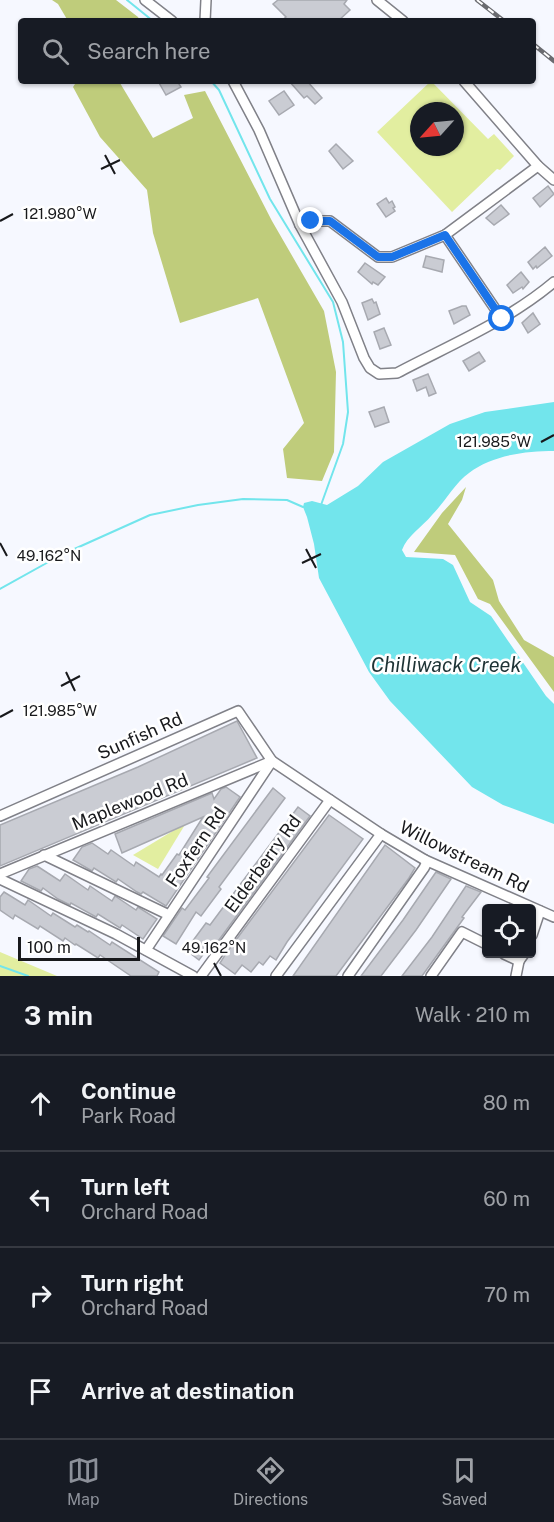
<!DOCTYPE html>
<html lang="en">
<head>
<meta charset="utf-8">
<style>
  :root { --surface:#171b24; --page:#20242c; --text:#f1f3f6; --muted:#9ea1a6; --line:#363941; --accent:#8c9099 }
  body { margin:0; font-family:"Public Sans",sans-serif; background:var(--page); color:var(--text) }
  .controls { position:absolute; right:18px; bottom:18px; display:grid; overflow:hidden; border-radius:6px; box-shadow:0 2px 4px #0004 }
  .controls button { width:54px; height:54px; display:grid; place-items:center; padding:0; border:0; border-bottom:2px solid var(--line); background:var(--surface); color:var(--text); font:30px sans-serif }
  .compass { position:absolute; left:410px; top:102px; width:54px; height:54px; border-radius:50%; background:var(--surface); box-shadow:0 2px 4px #0004; rotate:243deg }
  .scale { position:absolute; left:18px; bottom:15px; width:122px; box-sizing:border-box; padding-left:6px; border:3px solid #18191c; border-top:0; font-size:16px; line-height:21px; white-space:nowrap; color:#18191c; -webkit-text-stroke:4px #fff; paint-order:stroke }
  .stop { position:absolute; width:18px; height:18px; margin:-14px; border:4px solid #1a73e8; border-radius:50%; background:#fff }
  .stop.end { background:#1a73e8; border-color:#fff; box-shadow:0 2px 6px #0008 }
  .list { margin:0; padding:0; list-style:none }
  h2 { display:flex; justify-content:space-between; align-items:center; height:78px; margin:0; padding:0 24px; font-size:26px }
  h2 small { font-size:20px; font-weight:400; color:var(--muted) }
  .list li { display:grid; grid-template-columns:39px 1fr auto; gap:18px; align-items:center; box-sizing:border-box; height:96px; padding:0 24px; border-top:2px solid var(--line) }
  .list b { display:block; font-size:22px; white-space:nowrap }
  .list p { margin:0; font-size:20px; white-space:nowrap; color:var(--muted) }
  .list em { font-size:20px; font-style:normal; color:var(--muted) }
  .icon { flex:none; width:33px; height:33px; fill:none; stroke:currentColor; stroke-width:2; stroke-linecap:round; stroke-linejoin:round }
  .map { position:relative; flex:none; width:554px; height:976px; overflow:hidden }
  .search { position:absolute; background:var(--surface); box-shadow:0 2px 4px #0004; left:18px; right:18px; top:18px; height:66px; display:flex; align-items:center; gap:15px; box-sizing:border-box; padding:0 21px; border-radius:6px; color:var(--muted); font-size:22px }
  .sheet { height:462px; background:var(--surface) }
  nav { display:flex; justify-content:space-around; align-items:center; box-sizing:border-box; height:84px; border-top:2px solid var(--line); background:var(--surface); font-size:16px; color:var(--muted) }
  nav a { display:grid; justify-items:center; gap:3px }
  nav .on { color:var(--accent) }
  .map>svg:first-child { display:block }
</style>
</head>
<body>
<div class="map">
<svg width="554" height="976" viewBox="0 0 554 976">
  <rect width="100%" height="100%" fill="#f6f8ff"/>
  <g fill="#e2eea0" fill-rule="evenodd">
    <path d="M 431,81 L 488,139 L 494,134 L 514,156 L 500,170 L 497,169 L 452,212 L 377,132 ZM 419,111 L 455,111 L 455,147 L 419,147 Z"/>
    <polygon points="186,823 158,869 133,855"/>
    <polygon points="0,952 57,976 0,976"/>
  </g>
  <g fill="#bfcc7b">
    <polygon points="52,0 116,0 138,17 140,21 68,21 58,4"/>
    <polygon points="77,81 121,81 120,83 153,138 193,118 184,95 205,91 272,221 324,311 336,372 334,452 322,481 287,478 283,449 304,423 258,298 180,323 153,233 147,190 100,137 73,87"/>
    <polygon points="466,487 462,500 448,524 493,580 499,601 524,640 554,657 554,692 490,604 478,599 455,555 414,552 442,513"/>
  </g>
  <path fill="#72e5ec" d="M 554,402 L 554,451 C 526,451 492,455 469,473 C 454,484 445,502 432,515 C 422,527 407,536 402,550 L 406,557 L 443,559 L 453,565 L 470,602 L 491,616 L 546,696 L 554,704 L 554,824 L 503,805 L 472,787 L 390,701 L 369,672 L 319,578 L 314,544 L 307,517 L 303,507 L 304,503 L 312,501 L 327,505 L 358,486 L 383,462 L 450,424 L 485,412 Z"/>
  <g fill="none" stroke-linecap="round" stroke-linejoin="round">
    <g stroke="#72e5ec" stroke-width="2">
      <polyline points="127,0 153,21"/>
      <polyline points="211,81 219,90 270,199 333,302 343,342 348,412 343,444 321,505"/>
      <polyline points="0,589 61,555 150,515 198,505 243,499 287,500 303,507"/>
      <polyline points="0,966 28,976"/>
    </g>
  </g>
  <g fill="#caccd3" stroke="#a7a9b0" stroke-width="1.5">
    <polygon points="278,0 347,0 344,4 350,10 338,21 281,21 286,17 273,4"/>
    <polygon points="158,81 177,81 181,87 166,95"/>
    <polygon points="289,81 307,81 322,98 315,104 307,96 304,98"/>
    <polygon points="284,91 294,105 279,115 269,101"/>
    <polygon points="336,144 353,161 343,169 329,151"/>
    <polygon points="548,186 554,194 540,207 533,198"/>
    <polygon points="386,198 389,203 392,201 395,207 393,208 395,211 386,217 377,204"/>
    <polygon points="501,205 509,214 494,225 486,218"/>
    <polygon points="545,247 552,256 537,268 536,266 533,269 528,262"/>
    <polygon points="426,256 444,260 442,272 423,267"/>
    <polygon points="365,263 385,277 378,285 373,282 372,284 358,272"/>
    <polygon points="521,272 529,282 523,289 522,287 513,293 507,285"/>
    <polygon points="372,299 374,303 376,302 380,314 368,320 362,303"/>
    <polygon points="462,306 466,306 470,315 454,324 449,311"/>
    <polygon points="533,313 540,324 528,333 522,323"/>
    <polygon points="384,328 391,345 380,349 374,332"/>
    <polygon points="479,352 485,361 469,371 463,361"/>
    <polygon points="428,374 436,393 429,396 426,387 417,391 413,380"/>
    <polygon points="384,407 389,422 375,427 369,412"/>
    <polygon points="237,721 257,758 0,866 0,825 138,767"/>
    <polygon points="226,787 240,797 166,906 143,892 141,894 137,892 118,879 116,882 94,868 92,871 73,860 82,847 92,843 108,854 111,850 134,866 136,862 159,877 161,874 162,875 177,854 179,855 203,817 122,853 115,834 212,793 214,799 221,789"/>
    <polygon points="273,788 285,798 219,887 221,889 201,916 196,912 176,944 163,936 182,908 185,910 209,878 207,877"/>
    <polygon points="298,807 310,816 216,944 213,941 199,960 186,950 206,923 210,925"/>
    <polygon points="329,815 363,839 287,942 276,960 270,956 263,965 259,962 251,972 242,965 235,974 220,963 227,952"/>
    <polygon points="385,845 415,868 409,878 336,976 293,976"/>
    <polygon points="37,866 60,881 65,874 88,890 90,886 112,901 115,896 136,910 138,907 157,919 143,939 122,925 120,928 98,914 96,917 71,903 70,905 58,899 43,888 41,891 21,881 29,869"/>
    <polygon points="436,872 451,879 416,930 381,976 361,976 403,920"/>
    <polygon points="466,886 481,892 462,917 464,918 422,976 402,976 432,937"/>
    <polygon points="4,892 25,905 28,900 51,916 53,913 75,927 77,925 88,932 89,931 110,945 112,942 159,972 157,976 131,976 100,955 98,958 76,944 75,945 65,938 63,941 40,926 38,929 15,915 13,919 0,910 0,897"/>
  </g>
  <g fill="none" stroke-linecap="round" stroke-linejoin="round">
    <g stroke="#808188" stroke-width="12">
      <g id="minor">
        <polyline points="145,0 172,21"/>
        <polyline points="377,0 403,21"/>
        <polyline points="205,21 206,0"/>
        <path d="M 233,81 L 259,130 L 300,225 L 342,302 L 364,358 L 370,368 L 379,374 L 397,373 C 450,345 508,321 554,282"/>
        <polyline points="464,81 538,166 554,180"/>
        <polyline points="300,225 311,221 330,221 378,257 392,257 445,235 538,166"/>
        <polyline points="445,235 502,319"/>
        <polyline points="0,816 238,711 272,761 381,834 425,860 554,917"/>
        <polyline points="44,855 169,915"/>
        <polyline points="0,874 272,761"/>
        <polyline points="0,879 116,934 193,976"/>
        <polyline points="532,935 540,911"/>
        <polyline points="146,950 272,761"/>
        <polyline points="504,954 519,961 524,954"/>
        <polyline points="201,976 330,800"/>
        <polyline points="276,976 381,834"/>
        <polyline points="348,976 424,868 426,864 425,860"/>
        <polyline points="431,976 462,932 486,944"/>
        <polyline points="516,976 519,961"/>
      </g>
    </g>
    <use href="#minor" stroke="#fff" stroke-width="9"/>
    <g stroke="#6a6b70" stroke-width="4.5">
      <g id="rail">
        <polyline points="477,0 504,21"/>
        <polyline points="533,44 554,61"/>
      </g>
    </g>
    <use href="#rail" stroke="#fff" stroke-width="2" stroke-dasharray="7" stroke-linecap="butt"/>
  </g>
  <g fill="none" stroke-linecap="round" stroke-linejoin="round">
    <polyline stroke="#1a73e8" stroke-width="8" points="311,221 330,221 378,257 392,257 445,235 502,319"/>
  </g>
  <path fill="none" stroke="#18191c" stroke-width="2" d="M 105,155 L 115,174M 101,169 L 120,160M 0,221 L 13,214M 541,442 L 554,435M 0,543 L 7,556M 306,549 L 316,568M 302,563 L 321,554M 66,672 L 75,691M 61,686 L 80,676M 0,717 L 13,710M 214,963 L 221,976"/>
  <g text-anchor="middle" stroke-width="5" stroke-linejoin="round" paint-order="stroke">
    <g font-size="18" fill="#18191c" stroke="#fff">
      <text transform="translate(140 736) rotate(-24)" y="6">Sunfish Rd</text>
      <text transform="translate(130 802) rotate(-22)" y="6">Maplewood Rd</text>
      <text transform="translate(196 847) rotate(-56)" y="6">Foxfern Rd</text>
      <text transform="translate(464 857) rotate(26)" y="6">Willowstream Rd</text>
      <text transform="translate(263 864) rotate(-54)" y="6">Elderberry Rd</text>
    </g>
    <g font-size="20" font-style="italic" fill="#1e3335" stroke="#fff">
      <text x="446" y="672">Chilliwack Creek</text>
    </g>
  </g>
  <g font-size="15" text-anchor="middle" fill="#18191c" stroke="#fff" stroke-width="5" stroke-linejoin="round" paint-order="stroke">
    <text x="60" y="219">121.980°W</text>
    <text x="494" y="447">121.985°W</text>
    <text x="49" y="561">49.162°N</text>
    <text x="60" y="716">121.985°W</text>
    <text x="214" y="953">49.162°N</text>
  </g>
</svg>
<div class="controls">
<button><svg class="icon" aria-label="locate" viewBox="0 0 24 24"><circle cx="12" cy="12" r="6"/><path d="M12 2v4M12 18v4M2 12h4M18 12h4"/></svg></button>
</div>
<svg class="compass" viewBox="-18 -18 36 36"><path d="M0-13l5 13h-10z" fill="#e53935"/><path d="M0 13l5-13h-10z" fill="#9ea1a6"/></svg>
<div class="scale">100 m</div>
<div class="stop" style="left:502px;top:319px"></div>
<div class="stop end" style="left:311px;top:221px"></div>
<div class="search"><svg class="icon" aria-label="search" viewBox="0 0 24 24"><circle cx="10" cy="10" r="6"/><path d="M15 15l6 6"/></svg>Search here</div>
</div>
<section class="sheet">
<h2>3 min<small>Walk · 210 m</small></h2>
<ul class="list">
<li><svg class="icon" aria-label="ahead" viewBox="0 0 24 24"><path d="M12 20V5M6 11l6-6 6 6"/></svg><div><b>Continue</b><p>Park Road</p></div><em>80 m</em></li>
<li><svg class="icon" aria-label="left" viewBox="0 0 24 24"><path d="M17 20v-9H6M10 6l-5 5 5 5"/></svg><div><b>Turn left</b><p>Orchard Road</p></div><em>60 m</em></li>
<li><svg class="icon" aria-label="right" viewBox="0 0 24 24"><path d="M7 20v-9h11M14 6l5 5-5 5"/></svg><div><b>Turn right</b><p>Orchard Road</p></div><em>70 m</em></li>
<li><svg class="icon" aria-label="arrive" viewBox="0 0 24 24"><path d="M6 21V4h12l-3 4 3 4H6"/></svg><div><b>Arrive at destination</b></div></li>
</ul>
</section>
<nav>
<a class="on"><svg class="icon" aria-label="map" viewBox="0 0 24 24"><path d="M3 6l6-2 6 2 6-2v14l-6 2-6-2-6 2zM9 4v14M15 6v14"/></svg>Map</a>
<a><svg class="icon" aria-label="directions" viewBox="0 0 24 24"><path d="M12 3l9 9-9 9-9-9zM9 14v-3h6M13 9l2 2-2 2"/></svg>Directions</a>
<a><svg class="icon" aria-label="saved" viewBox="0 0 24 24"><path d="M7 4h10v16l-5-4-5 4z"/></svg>Saved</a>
</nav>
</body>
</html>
